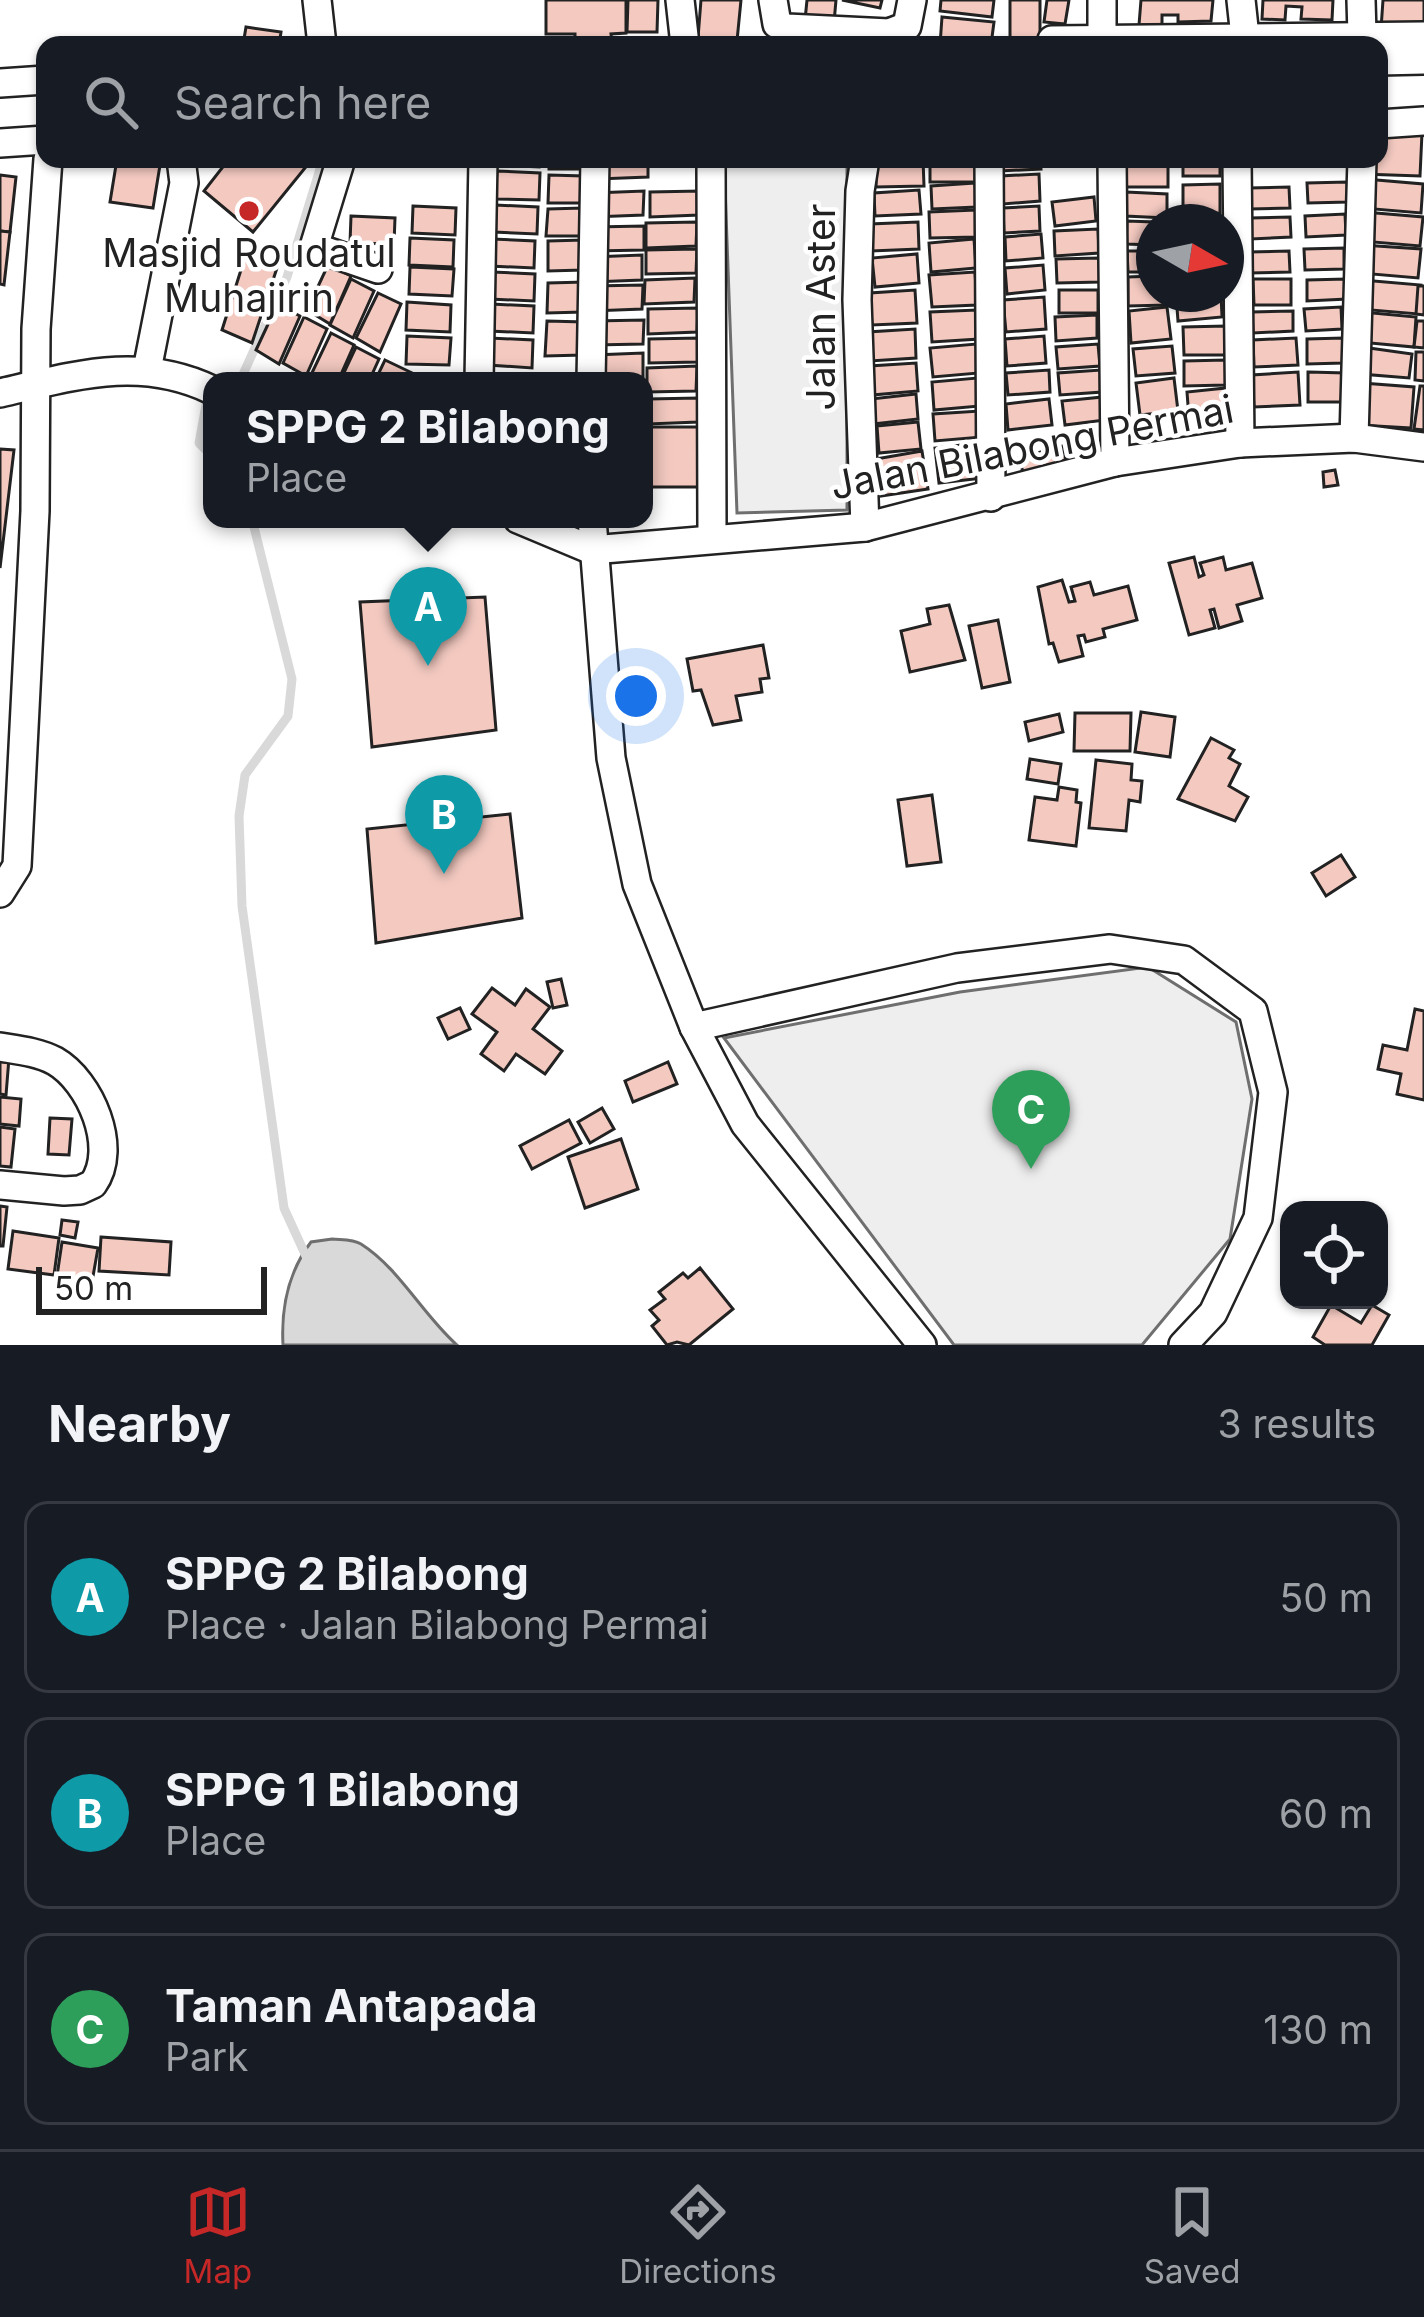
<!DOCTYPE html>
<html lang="en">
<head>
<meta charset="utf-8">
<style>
  :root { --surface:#171b24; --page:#20242c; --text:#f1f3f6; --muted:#9ea1a6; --line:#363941; --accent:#c62828 }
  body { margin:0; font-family:Inter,sans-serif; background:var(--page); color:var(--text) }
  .controls { position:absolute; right:36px; bottom:36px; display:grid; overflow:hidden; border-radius:24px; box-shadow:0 3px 9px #0004 }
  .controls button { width:108px; height:108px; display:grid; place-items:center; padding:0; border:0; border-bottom:3px solid var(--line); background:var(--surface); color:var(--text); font:60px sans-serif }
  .compass { position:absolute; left:1136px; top:204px; width:108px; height:108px; border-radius:50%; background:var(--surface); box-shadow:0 3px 9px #0004; rotate:99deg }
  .scale { position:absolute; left:36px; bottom:30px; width:231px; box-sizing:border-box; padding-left:12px; border:6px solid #222; border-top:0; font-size:33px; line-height:42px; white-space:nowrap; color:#222; -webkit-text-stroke:9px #fff; paint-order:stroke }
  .you { position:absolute; left:636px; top:696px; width:42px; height:42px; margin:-30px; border:9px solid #fff; border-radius:50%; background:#1a73e8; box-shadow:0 0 0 18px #1a73e833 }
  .badge { display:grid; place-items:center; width:78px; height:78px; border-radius:50%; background:var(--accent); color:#fff; font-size:39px; font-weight:700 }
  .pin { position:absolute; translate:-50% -99px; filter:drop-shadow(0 3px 6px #0008) }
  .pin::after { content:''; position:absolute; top:63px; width:42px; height:36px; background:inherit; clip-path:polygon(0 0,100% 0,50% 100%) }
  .popup { position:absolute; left:203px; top:372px; width:450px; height:156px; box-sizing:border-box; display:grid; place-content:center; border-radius:24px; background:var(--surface); filter:drop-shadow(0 3px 9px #0005); font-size:39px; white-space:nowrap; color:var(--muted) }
  .popup b { font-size:45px; color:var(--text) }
  .popup::after { content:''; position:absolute; left:50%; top:100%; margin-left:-24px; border:24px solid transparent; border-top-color:var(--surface) }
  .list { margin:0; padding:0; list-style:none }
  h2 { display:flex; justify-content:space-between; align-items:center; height:156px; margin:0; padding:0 48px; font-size:51px }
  h2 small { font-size:39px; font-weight:400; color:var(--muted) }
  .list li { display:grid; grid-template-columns:78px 1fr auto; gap:36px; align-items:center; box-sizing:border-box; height:192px; margin:0 24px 24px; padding:0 24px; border:3px solid var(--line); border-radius:24px }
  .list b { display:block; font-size:45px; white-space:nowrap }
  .list p { margin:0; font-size:39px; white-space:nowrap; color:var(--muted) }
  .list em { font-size:39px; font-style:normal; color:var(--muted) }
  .icon { flex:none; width:66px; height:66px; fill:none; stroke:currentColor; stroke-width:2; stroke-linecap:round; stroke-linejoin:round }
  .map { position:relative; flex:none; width:1424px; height:1345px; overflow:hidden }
  .search { position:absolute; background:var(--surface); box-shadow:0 3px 9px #0004; left:36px; right:36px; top:36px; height:132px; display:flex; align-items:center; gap:30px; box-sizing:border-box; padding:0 42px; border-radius:24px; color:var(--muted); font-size:45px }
  .sheet { height:804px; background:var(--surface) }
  nav { display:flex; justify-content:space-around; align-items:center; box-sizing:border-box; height:168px; border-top:3px solid var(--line); background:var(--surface); font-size:33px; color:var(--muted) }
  nav a { display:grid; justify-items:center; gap:6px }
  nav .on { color:var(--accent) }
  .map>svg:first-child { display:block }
</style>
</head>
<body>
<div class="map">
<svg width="1424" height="1345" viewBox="0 0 1424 1345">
  <rect width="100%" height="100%" fill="#fff"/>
  <g fill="#eee" stroke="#6f6f6f" stroke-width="3">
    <polygon points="724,159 847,159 847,510 737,513"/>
    <polygon points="1148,967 1236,1022 1252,1099 1230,1239 1142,1345 954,1345 724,1038 960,992"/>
  </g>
  <path fill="#d9d9d9" stroke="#6f6f6f" stroke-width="3" d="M 332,1239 C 342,1240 353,1239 361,1244 C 399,1268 423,1315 457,1345 L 283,1345 C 281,1308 289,1271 311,1242 Z"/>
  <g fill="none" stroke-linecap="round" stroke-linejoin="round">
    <g stroke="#d9d9d9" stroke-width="9">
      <polyline points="240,381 287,277 323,159"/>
      <polyline points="206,405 199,443 212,456"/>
      <polyline points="252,519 292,679 288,716 245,775 239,816 242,906 284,1208 306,1256"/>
    </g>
  </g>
  <g fill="#f3c9c0" stroke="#222" stroke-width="3">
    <polygon points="546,0 626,0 626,33 611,34 612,42 575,43 575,34 546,34"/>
    <polygon points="628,0 658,0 657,32 627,32"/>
    <polygon points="701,0 741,0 737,41 698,38"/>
    <polygon points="807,0 836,0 834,23 805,20"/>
    <polygon points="842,0 882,0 880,8"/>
    <polygon points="941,0 994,0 992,17 940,11"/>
    <rect x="1010" y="0" width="30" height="42"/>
    <polygon points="1047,0 1069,0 1065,24 1044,22"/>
    <polygon points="1141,0 1213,0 1211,21 1178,22 1178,15 1162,15 1162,26 1139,25"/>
    <polygon points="1263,0 1333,0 1332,20 1301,19 1302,7 1286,6 1285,20 1262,19"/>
    <polygon points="1383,0 1424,0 1424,31 1381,29"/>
    <polygon points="942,17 994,22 991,45 940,45"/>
    <polygon points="246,27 281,32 279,45 243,45"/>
    <polygon points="1379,131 1422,133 1420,176 1362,174 1363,159 1379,159"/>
    <polygon points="117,159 161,159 153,208 110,202"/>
    <polygon points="229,159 294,159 305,168 253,232 204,191"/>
    <polygon points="495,159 539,159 539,167 495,165"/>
    <rect x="549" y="159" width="37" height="10"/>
    <polygon points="599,159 648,159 648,177 598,179"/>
    <polygon points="876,159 923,159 924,186 876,187"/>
    <rect x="930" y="159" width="48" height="23"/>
    <polygon points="999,159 1040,159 1041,169 1000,171"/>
    <rect x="1126" y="159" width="42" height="28"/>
    <rect x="1183" y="159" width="37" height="17"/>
    <polygon points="497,171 540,173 539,200 495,199"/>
    <polygon points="1039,174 1040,201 1003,204 1001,176"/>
    <polygon points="0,175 16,177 10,232 0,231"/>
    <polygon points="549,175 584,176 584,203 548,203"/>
    <polygon points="1365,179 1423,184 1421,213 1362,208"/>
    <polygon points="1347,182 1348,202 1308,203 1307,183"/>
    <polygon points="975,183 977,207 932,209 931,186"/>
    <polygon points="1220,184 1220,213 1183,214 1183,185"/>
    <polygon points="1289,187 1290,208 1250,209 1249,188"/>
    <polygon points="919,190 921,214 875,216 874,193"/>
    <polygon points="644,191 643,215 593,217 594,193"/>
    <polygon points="700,191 699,215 650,217 650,192"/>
    <polygon points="1126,192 1167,194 1167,218 1125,216"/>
    <polygon points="1094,197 1096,221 1055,226 1052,202"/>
    <polygon points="495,205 538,207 537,234 494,232"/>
    <polygon points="413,206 456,208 455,235 412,233"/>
    <polygon points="1039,206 1040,231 1004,233 1003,208"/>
    <polygon points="583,208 581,236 546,236 548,209"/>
    <polygon points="976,210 977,237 930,238 929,212"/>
    <polygon points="1364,212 1423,217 1420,246 1361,241"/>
    <polygon points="1345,214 1346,235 1306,237 1305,216"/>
    <polygon points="351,216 395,218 394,244 350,243"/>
    <polygon points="1290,217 1291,237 1251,239 1250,218"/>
    <polygon points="1127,221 1154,222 1154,245 1126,244"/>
    <polygon points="697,222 696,246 646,248 646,223"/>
    <polygon points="918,222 919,249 871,251 870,224"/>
    <polygon points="644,226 644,250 594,251 594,227"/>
    <polygon points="1098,229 1099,253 1055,256 1054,231"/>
    <polygon points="0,231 10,232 4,285 0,284"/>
    <polygon points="1041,234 1043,258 1006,261 1005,237"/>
    <polygon points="410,238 454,240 453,267 409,265"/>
    <polygon points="492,239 535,241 534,268 490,266"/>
    <polygon points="974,239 976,268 931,272 929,243"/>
    <polygon points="584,240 583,270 548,271 548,241"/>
    <polygon points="1362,245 1421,249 1418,278 1360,273"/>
    <polygon points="1344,248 1344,269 1305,270 1304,249"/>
    <polygon points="697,249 696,273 646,274 646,250"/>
    <polygon points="1127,251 1154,251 1154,272 1128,272"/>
    <polygon points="1289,251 1290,272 1250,273 1249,252"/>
    <polygon points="246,254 277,268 252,343 222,330"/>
    <polygon points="917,254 919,283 875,287 872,258"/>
    <polygon points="642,255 642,280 592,282 592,257"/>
    <polygon points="1099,258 1100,282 1057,283 1056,259"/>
    <polygon points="328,265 351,276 330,324 307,310"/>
    <polygon points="1043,265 1045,290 1007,294 1005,268"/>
    <polygon points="410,267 454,269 452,296 409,294"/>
    <polygon points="492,272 535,274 534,301 490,299"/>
    <polygon points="975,272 977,305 932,307 929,275"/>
    <polygon points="1154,276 1154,294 1167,294 1167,305 1128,306 1128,277"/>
    <polygon points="695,278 694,302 644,304 645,280"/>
    <polygon points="351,279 374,291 353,338 330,325"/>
    <polygon points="1253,279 1291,279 1291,305 1254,305"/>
    <polygon points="1346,279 1347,299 1307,301 1307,280"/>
    <polygon points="1362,280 1421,285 1418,314 1359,309"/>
    <polygon points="585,282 583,312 547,313 548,283"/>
    <polygon points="643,285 642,309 592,311 593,286"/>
    <polygon points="1418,286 1424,286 1424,315 1416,314"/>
    <polygon points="915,290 917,323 872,325 870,293"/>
    <rect x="1059" y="290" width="39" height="23"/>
    <polygon points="378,293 401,304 380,352 356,338"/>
    <polygon points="1176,294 1221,294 1222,317 1178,321"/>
    <polygon points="1044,297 1046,329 1006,332 1003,300"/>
    <polygon points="407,302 451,305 450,332 406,330"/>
    <polygon points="491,304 534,306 533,333 489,331"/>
    <polygon points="277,305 300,316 279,364 256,350"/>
    <polygon points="1167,307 1171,339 1131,343 1129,311"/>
    <polygon points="1341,307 1342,329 1306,331 1304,309"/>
    <polygon points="698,308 697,332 648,334 648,309"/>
    <polygon points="977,310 979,339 932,342 930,312"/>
    <polygon points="1293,311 1293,331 1253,333 1252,312"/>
    <polygon points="1362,312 1416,317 1414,347 1359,342"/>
    <polygon points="1097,315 1097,338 1056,341 1055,317"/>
    <polygon points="304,317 327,329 306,376 283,363"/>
    <polygon points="644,320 643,344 594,345 594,321"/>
    <polygon points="547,321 584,322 583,355 545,356"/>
    <polygon points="1417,321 1424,321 1424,348 1414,347"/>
    <polygon points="1226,326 1226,355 1184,355 1183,327"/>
    <polygon points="915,329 916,358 870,361 868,332"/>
    <polygon points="331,333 354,345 338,381 313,381 309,379"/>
    <polygon points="407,336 451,338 449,365 406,364"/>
    <polygon points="1044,336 1046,363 1007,366 1005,339"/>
    <polygon points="489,338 533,340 532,368 488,365"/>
    <polygon points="699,338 698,362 649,363 649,339"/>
    <polygon points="1296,338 1298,365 1254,367 1253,340"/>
    <polygon points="1343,338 1343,363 1307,364 1307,339"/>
    <polygon points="976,344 979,373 933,377 930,348"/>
    <polygon points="1098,344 1100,366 1058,369 1056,347"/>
    <polygon points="1172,346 1175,373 1136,376 1133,349"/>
    <polygon points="356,347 379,359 369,381 340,381"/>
    <polygon points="1362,347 1412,354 1409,378 1361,374"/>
    <polygon points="1416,352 1424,352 1424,381 1415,380"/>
    <polygon points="643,353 643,377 593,379 594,355"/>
    <polygon points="385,360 429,381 375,381"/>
    <polygon points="1226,360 1226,385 1184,386 1184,361"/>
    <polygon points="916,363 918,391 872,395 870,366"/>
    <polygon points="697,366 696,391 647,392 647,368"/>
    <polygon points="1049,370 1050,392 1008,395 1006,373"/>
    <polygon points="1101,370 1102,392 1060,395 1058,373"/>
    <polygon points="1298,372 1300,405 1254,407 1252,375"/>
    <polygon points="1308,372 1346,373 1346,402 1308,402"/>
    <polygon points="977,378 980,406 934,410 932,382"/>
    <polygon points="1174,378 1178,411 1140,415 1136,383"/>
    <polygon points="1362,383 1414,387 1411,428 1359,425"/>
    <polygon points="1420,386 1424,386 1424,430 1414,429"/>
    <polygon points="1226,388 1229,414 1189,418 1187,392"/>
    <polygon points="916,394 918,419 873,424 871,399"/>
    <polygon points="1103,397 1105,420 1065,425 1062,401"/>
    <polygon points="698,398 698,422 648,424 649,399"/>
    <polygon points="1049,399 1052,425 1008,430 1006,404"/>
    <polygon points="980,411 982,437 935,441 933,414"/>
    <polygon points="918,422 921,449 879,453 877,426"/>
    <polygon points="646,427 701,427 701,487 647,487"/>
    <polygon points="980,443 983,478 939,483 935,448"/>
    <polygon points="1062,446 1067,464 1024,476 1019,458"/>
    <polygon points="0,449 14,450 0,568"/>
    <polygon points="922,451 928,489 881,496 876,459"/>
    <polygon points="1335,470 1338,485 1324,487 1323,472"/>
    <polygon points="1194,557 1199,577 1204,575 1200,563 1223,557 1226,570 1252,563 1262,598 1237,605 1242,621 1219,628 1214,609 1210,610 1215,628 1189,635 1169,563"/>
    <polygon points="1062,580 1069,602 1075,601 1071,587 1090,582 1094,595 1128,586 1137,620 1103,629 1105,637 1086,642 1084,635 1078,636 1083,656 1059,662 1053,643 1049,644 1038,587"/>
    <polygon points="485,597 496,730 372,747 360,602"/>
    <polygon points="949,605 965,660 910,672 901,631 930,624 927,609"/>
    <polygon points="998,620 1010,682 982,688 969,626"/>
    <polygon points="763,645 769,678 760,679 762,692 736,696 741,720 713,725 701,690 693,691 687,659"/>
    <polygon points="1141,712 1175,717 1170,757 1135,752"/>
    <polygon points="1075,713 1131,713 1130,751 1074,751"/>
    <polygon points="1059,714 1063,732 1029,741 1025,722"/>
    <polygon points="1211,738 1234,750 1229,758 1240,764 1229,786 1248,797 1235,821 1178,799"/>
    <polygon points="1030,759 1061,764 1058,784 1027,779"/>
    <polygon points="1096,760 1132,764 1131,780 1142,781 1140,802 1129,800 1126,831 1089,828"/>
    <polygon points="1059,787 1077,790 1076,802 1081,803 1076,846 1029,840 1035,797 1057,800"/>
    <polygon points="932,795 941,862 907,866 898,800"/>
    <polygon points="510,814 522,918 376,943 367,829"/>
    <polygon points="1341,855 1355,877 1326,896 1312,873"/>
    <polygon points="561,979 567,1005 553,1008 547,982"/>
    <polygon points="492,988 515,1005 526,989 550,1007 533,1029 562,1051 545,1074 516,1054 504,1071 481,1054 497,1032 472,1014"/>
    <polygon points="460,1008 470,1029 448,1039 438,1018"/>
    <polygon points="1415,1009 1424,1011 1424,1100 1397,1094 1401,1074 1378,1069 1383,1045 1407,1050"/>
    <polygon points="0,1057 9,1058 6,1095 0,1094"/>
    <polygon points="668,1062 677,1084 633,1102 625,1081"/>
    <polygon points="0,1097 21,1099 19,1126 0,1124"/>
    <polygon points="602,1108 614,1129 590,1143 578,1122"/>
    <polygon points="50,1118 72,1119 69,1155 48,1154"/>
    <polygon points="569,1120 581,1143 532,1169 520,1146"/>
    <polygon points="0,1127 15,1129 11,1167 0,1166"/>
    <polygon points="621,1139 638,1189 585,1208 568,1157"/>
    <polygon points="0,1206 7,1207 3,1246 0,1246"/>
    <polygon points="62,1220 78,1222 75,1238 60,1235"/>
    <polygon points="13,1231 59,1238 54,1275 8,1269"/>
    <polygon points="101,1237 171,1242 169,1275 99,1271"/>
    <polygon points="62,1242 98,1248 92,1282 57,1276"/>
    <polygon points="700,1268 733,1309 689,1345 677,1342 667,1345 652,1326 659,1320 650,1310 665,1299 659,1292 683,1273 688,1278"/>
    <polygon points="1331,1305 1361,1323 1372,1305 1389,1315 1372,1345 1325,1345 1313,1337"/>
  </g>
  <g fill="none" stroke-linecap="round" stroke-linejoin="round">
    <g stroke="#222" stroke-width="32">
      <g id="street">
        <polyline points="317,0 322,45"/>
        <polyline points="680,0 685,45"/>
        <polyline points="773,0 777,24 787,28 889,33 907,26 912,0"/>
        <polyline points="1102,0 1102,40"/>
        <polyline points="1241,0 1245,37"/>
        <polyline points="1361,0 1362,35"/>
        <polyline points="1052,40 1424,36"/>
        <polyline points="1379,61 1424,60"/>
        <polyline points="0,83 45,80"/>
        <polyline points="1379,124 1424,121"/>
        <polyline points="0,143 45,140"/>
        <polyline points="341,159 314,247 378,269"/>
        <polyline points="711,159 712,537"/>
        <polyline points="865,159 860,191 857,300 865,527"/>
        <polyline points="989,159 991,497"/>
        <polyline points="1112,159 1115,462"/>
        <polyline points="1237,159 1240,443"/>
        <polyline points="147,370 184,183 181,159"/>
        <polyline points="479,381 483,159"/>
        <polyline points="591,381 595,159"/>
        <path d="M 0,393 C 74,376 139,355 212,390"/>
        <polyline points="1354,438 1362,159"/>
        <polyline points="518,519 592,550 865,527 1115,462 1240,443 1354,438 1424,447"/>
        <polyline points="592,519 611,758 637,884 694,1027 745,1124 922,1345"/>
        <polyline points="0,893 17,866 35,511 36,329 48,159"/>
        <polyline points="694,1027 957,968 1110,949 1184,960 1253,1011 1273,1092 1258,1218 1213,1313 1183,1345"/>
        <path d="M 0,1047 C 18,1050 38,1052 55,1061 C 90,1081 119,1148 93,1184 L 80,1190 L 64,1191 L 0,1185"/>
      </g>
    </g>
    <use href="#street" stroke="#fff" stroke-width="27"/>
  </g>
  <circle fill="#c62828" stroke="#fff" stroke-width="4.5" cx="249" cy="211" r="12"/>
  <g text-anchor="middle" stroke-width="9" stroke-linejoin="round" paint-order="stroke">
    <g font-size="39" fill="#222" stroke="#fff">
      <text x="249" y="267">Masjid Roudatul<tspan x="249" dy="45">Muhajirin</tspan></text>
    </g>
    <g font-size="39" fill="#222" stroke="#fff">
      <text transform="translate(821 307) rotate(-90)" y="14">Jalan Aster</text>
      <text transform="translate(1032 447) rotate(-11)" y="14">Jalan Bilabong Permai</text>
    </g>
  </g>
</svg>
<div class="controls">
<button><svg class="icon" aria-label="locate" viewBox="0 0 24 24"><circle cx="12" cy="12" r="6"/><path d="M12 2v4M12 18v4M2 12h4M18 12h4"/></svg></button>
</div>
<svg class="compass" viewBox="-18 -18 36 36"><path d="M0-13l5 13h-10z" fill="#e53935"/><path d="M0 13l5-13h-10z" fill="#9ea1a6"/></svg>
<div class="scale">50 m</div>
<div class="you"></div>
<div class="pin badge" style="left:428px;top:666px;background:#0f9aa8">A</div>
<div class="popup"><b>SPPG 2 Bilabong</b>Place</div>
<div class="pin badge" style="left:444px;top:874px;background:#0f9aa8">B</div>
<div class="pin badge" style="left:1031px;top:1169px;background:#2e9e5b">C</div>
<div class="search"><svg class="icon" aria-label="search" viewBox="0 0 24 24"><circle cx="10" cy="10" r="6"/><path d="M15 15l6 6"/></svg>Search here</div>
</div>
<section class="sheet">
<h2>Nearby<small>3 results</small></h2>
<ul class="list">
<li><span class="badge" style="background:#0f9aa8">A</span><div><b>SPPG 2 Bilabong</b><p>Place · Jalan Bilabong Permai</p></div><em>50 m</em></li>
<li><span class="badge" style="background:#0f9aa8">B</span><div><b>SPPG 1 Bilabong</b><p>Place</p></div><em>60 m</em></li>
<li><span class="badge" style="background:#2e9e5b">C</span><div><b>Taman Antapada</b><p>Park</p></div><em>130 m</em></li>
</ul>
</section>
<nav>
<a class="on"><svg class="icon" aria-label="map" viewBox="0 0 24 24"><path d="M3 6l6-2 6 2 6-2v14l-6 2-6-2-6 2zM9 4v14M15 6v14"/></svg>Map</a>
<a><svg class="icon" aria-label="directions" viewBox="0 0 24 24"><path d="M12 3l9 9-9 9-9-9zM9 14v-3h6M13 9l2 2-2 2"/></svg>Directions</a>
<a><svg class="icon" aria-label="saved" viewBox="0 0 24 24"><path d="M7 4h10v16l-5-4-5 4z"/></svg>Saved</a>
</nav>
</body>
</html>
